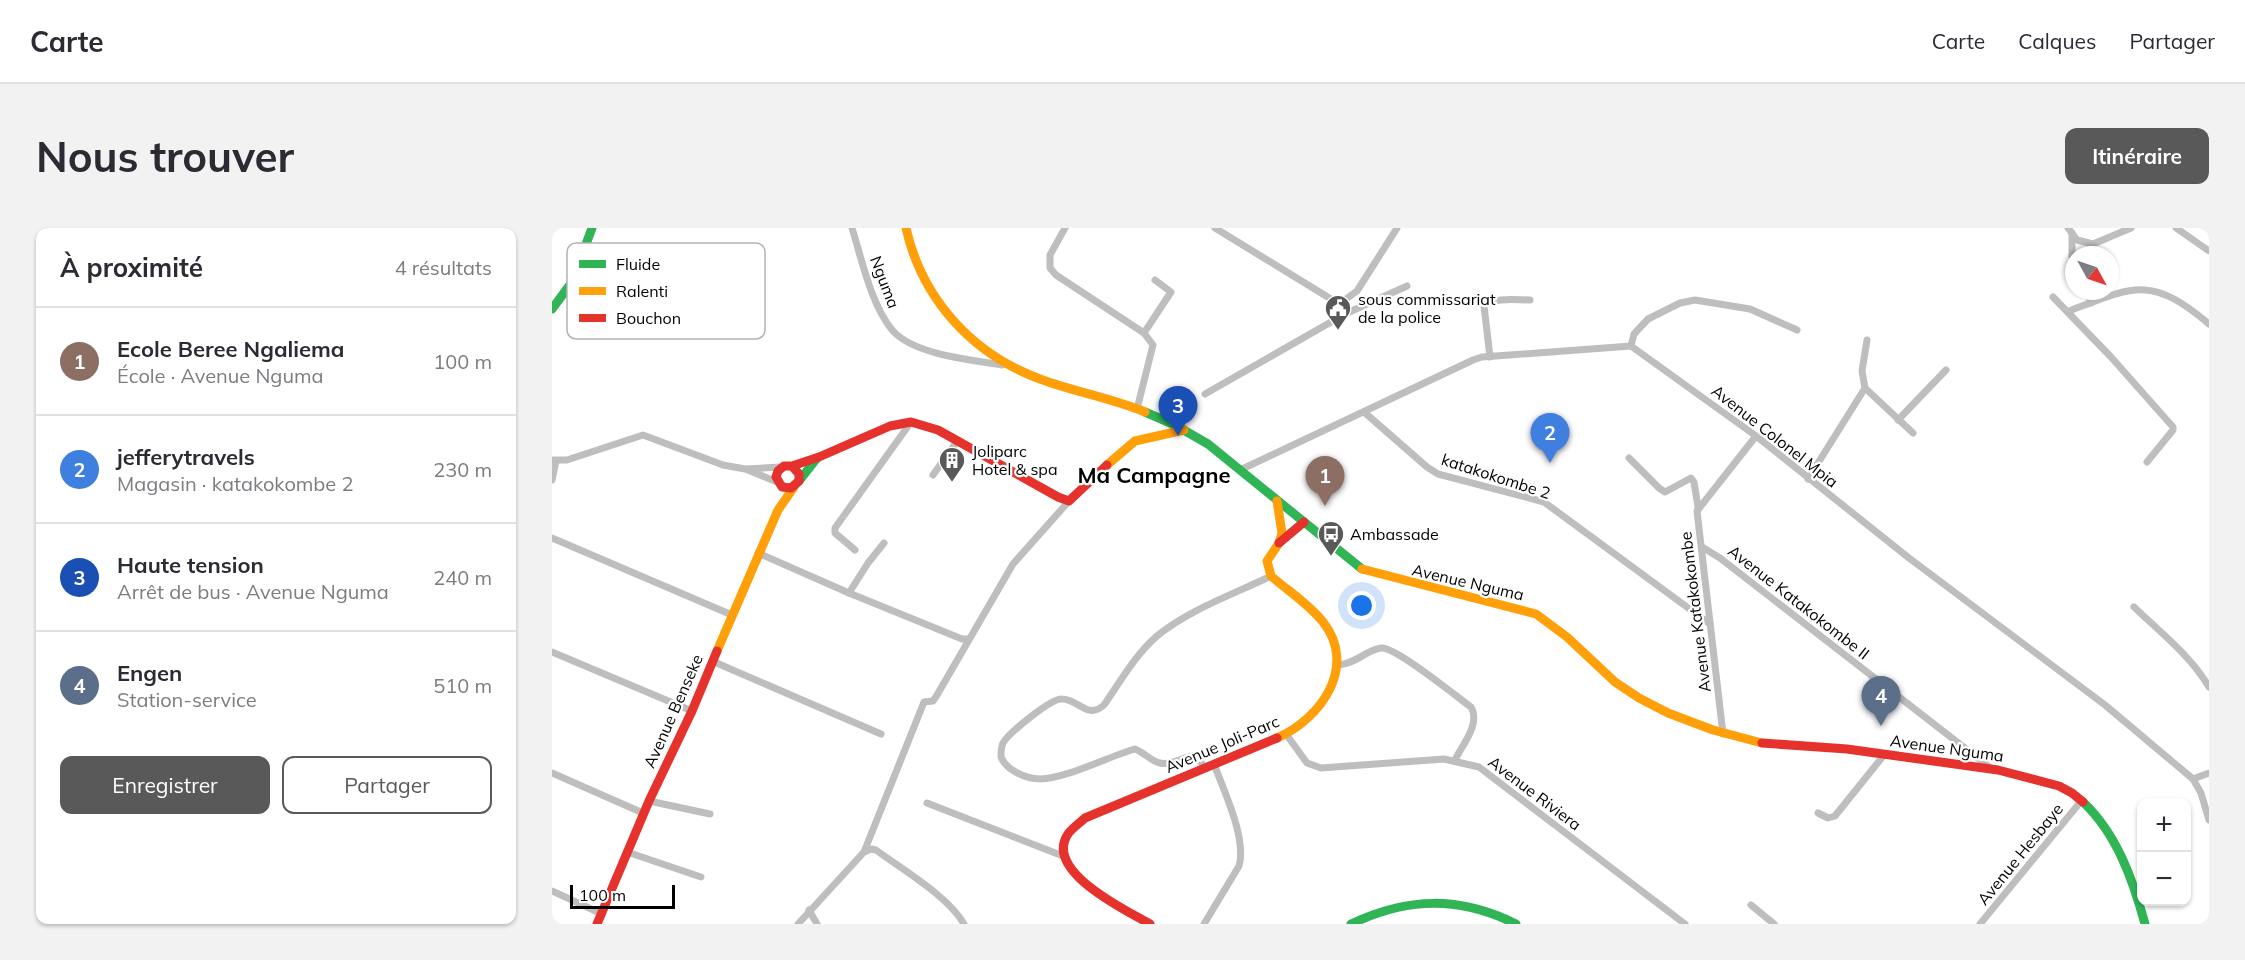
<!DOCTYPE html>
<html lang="fr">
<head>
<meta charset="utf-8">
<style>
  :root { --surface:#fff; --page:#f2f2f3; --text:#2b2b33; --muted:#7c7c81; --line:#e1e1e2; --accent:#595959 }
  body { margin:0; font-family:Mulish,sans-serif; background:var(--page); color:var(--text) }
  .controls { position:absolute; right:18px; bottom:18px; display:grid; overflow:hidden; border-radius:12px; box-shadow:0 2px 4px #0004 }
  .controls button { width:54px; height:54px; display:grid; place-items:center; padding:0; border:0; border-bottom:2px solid var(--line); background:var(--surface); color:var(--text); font:30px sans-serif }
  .compass { position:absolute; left:1513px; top:18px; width:54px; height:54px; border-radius:50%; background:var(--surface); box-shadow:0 2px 4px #0004; rotate:130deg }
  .scale { position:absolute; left:18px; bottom:15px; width:105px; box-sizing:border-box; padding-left:6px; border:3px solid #000; border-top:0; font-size:16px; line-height:21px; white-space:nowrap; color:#000; -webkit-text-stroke:4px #fff; paint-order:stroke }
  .you { position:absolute; left:810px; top:378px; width:21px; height:21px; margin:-15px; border:4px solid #fff; border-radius:50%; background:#1a73e8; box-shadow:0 0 0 9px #1a73e833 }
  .badge { display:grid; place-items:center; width:39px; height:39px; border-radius:50%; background:var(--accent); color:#fff; font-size:20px; font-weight:700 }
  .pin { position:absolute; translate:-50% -50px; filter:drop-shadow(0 2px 3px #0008) }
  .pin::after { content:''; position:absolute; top:32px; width:21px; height:18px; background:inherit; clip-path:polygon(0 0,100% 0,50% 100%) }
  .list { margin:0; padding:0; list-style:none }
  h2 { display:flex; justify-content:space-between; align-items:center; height:78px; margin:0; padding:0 24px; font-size:26px }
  h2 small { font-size:20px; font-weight:400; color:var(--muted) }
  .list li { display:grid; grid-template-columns:39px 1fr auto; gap:18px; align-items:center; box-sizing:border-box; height:108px; padding:0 24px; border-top:2px solid var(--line) }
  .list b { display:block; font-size:22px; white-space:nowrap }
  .list p { margin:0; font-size:20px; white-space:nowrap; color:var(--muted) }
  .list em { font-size:20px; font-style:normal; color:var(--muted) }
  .actions { display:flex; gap:12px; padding:18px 24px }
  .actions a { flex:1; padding:14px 0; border:2px solid var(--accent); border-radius:12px; text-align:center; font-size:21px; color:var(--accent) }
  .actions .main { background:var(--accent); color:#fff }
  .map { position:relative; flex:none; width:1657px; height:696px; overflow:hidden; border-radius:12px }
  header { display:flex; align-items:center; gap:36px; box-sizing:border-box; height:84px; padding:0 30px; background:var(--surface); border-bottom:2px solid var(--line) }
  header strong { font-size:28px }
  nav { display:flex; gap:33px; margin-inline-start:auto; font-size:21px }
  .intro { display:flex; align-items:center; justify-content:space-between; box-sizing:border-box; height:144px; padding:0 36px }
  h1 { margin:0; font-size:42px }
  .button { padding:15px 27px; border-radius:12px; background:var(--accent); color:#fff; font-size:21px; font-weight:700 }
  main { display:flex; gap:36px; padding:0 36px }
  aside { flex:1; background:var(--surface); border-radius:12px; box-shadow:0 2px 4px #0004 }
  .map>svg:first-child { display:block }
</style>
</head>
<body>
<header>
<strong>Carte</strong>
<nav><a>Carte</a><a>Calques</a><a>Partager</a></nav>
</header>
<div class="intro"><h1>Nous trouver</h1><a class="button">Itinéraire</a></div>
<main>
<aside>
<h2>À proximité<small>4 résultats</small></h2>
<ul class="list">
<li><span class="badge" style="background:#8d6e63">1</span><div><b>Ecole Beree Ngaliema</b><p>École · Avenue Nguma</p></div><em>100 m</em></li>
<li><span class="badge" style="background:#3f7fe0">2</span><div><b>jefferytravels</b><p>Magasin · katakokombe 2</p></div><em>230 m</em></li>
<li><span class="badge" style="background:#1a4fb4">3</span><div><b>Haute tension</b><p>Arrêt de bus · Avenue Nguma</p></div><em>240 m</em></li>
<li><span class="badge" style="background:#5c6f8a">4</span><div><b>Engen</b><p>Station-service</p></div><em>510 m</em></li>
</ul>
<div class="actions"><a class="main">Enregistrer</a><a>Partager</a></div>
</aside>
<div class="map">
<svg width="1657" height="696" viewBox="0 0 1657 696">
  <rect width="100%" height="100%" fill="#fff"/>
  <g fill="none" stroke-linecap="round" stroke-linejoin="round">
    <g stroke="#bebebe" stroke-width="7">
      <path d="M 300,0 C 310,32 319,77 341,103 C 363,127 420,132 450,137"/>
      <polyline points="513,0 498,27 498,40 504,47 592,105 601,117 585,181"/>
      <polyline points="663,0 787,76 805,63 845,0"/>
      <polyline points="1516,0 1525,12 1541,16 1579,0"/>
      <polyline points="1624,0 1657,23"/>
      <polyline points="1520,5 1520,28 1522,33"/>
      <polyline points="1534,63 1539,75"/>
      <polyline points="1501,69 1559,129 1621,199 1621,202 1595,234"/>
      <path d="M 1517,83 C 1582,58 1599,47 1657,96"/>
      <polyline points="592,105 619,64 603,52"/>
      <polyline points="1315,112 1310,143 1313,160 1361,205"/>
      <polyline points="1079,118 1082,106 1096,91 1128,75 1143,72 1198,81 1245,102"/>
      <path d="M 938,129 L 932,78 C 943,69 964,72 978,72"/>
      <polyline points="653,166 793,86 855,58"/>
      <polyline points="812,184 875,239 886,246 992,274 1158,396"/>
      <polyline points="1346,192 1394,142"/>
      <polyline points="1077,230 1107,260 1113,264 1139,250 1142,254 1146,279"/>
      <polyline points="0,232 15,232 91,207 171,237 193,241 229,239"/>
      <polyline points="196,242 225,254"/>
      <polyline points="688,242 921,132 930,129 1079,118 1204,208 1357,330 1553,477 1641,551 1649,565 1657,592"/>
      <polyline points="381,247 406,212"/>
      <polyline points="1256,251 1313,160"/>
      <polyline points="0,252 4,233"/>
      <polyline points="0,310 180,387"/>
      <polyline points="1150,319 1168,330 1436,538"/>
      <polyline points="303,322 283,305 283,300 359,194"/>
      <polyline points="206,325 297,365 410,411 416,411"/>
      <polyline points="297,365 316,335 332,315"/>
      <path d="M 1582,379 C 1608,404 1638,427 1657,459"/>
      <polyline points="0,424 140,483"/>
      <polyline points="160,433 329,506"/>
      <path d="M 786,437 C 804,436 814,422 829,420 C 843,418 905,469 919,479 C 929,496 910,517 903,532"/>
      <polyline points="734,506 755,535 769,540 892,531 927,539 1133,696"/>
      <polyline points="1171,506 1145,283 1204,208"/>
      <path d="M 652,539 L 645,528 C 633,527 620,538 608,535 C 600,534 593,525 583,521 C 555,529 516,550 488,551 C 474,551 454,542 449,529 C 449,524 449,519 451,515 C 457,505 499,470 510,471 C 527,471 535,492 552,477 C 568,454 583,427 605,408 C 636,382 682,366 719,348"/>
      <polyline points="0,545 91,585"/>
      <polyline points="1641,551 1657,545"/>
      <polyline points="97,573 158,586"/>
      <polyline points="375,575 511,628"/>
      <polyline points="1266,585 1276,590 1283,588 1332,527"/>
      <polyline points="75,624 149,649"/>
      <polyline points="312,624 372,474 381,473 385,467 461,336 517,273"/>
      <polyline points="0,663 50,686"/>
      <polyline points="1199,677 1222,696"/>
      <polyline points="257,682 265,696"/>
      <path d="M 246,696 L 312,624 L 319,621 L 324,622 C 351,642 396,668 412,696"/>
      <path d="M 652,696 L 687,638 C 695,611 672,563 662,536"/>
      <polyline points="1428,696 1530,572"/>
    </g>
    <g stroke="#30b455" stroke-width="9">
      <polyline points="0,81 20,54 40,0"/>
      <polyline points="593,184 623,197 656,216 810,341"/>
      <polyline points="247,253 265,230"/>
      <path d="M 1531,574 C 1565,606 1581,652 1593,696"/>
      <path d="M 799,696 C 856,669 907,668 964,696"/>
    </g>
    <g stroke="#ff9f0a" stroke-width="9">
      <path d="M 354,0 C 370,71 420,126 488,151 C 523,164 559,170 593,184"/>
      <polyline points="555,237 583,213 632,202"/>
      <path d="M 725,273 L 730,305 L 727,315 L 715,333 L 719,348 C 736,363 757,376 771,394 C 806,438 769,491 725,510"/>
      <polyline points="810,341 984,386 1015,409 1063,454 1087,470 1116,485 1161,502 1210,515"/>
      <polyline points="165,423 226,282 242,259"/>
    </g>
    <g stroke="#e5322d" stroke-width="9">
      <polyline points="240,238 247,246 247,253 239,260 230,259 224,249 226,243 232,238 240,238 267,229 338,198 359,194 386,202 506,269 517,273 555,237"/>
      <polyline points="727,315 752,294"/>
      <polyline points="1210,515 1295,521 1446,542 1507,558 1520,565 1531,574"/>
      <polyline points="45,696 97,573 140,483 165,423"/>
      <path d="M 598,696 C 574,682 491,643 516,606 C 520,600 528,595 533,590 L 725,510"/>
    </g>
  </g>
  <defs>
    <g id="civic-pin" transform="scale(1.35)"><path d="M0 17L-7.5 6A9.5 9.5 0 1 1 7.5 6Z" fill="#595959" stroke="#fff"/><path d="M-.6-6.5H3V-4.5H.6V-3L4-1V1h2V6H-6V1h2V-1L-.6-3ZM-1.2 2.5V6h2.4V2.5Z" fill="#fff"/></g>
    <g id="building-pin" transform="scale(1.35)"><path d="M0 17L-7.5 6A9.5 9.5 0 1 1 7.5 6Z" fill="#595959" stroke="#fff"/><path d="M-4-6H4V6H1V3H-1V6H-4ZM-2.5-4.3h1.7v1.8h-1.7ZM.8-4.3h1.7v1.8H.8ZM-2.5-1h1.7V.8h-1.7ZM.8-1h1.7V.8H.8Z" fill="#fff"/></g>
    <g id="bus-pin" transform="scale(1.35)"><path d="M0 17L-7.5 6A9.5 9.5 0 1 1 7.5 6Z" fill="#595959" stroke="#fff"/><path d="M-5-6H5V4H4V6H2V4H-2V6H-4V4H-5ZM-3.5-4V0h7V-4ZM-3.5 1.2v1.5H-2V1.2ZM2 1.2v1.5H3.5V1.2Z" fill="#fff"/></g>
  </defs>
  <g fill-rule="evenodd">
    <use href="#civic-pin" x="786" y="80"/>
    <use href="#building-pin" x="400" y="232"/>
    <use href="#bus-pin" x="779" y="306"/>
  </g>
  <g text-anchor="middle" stroke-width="4.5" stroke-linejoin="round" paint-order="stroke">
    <g font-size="16" fill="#000" stroke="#fff">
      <text transform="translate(333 54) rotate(69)" y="6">Nguma</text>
      <text transform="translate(1223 208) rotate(38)" y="6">Avenue Colonel Mpia</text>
      <text transform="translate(944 248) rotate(18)" y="6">katakokombe 2</text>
      <text transform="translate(916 354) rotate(13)" y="6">Avenue Nguma</text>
      <text transform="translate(1247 374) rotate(38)" y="6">Avenue Katakokombe II</text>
      <text transform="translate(1143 384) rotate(-97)" y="6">Avenue Katakokombe</text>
      <text transform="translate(121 483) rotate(-66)" y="6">Avenue Benseke</text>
      <text transform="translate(670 516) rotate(-23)" y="6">Avenue Joli-Parc</text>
      <text transform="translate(1395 520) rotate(8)" y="6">Avenue Nguma</text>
      <text transform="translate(983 565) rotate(37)" y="6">Avenue Riviera</text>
      <text transform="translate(1468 626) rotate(-51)" y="6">Avenue Hesbaye</text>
    </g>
    <g font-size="16" fill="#000" stroke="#fff" text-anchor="start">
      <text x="806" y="77">sous commissariat<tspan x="806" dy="18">de la police</tspan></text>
      <text x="420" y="229">Joliparc<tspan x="420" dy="18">Hotel &amp; spa</tspan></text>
      <text x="798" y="312">Ambassade</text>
    </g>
    <g font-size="22" font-weight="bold" fill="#000" stroke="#fff">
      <text x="602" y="255">Ma Campagne</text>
    </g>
  </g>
  <rect x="15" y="15" width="198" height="96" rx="9" fill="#fff" stroke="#b2b2b2" stroke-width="1.5"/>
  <rect x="27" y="32" width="27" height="8" fill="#30b455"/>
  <rect x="27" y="59" width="27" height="8" fill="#ff9f0a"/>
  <rect x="27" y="86" width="27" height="8" fill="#e5322d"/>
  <g font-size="16" fill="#000">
    <text x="64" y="42">Fluide</text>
    <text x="64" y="69">Ralenti</text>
    <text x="64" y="96">Bouchon</text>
  </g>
</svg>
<div class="controls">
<button>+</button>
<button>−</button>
</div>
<svg class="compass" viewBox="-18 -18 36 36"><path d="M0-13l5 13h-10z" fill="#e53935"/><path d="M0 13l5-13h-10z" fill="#7c7c81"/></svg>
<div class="scale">100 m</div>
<div class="you"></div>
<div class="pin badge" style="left:773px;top:278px;background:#8d6e63">1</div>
<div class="pin badge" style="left:998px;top:235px;background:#3f7fe0">2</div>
<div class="pin badge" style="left:626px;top:208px;background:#1a4fb4">3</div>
<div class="pin badge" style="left:1329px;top:498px;background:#5c6f8a">4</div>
</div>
</main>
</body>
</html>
